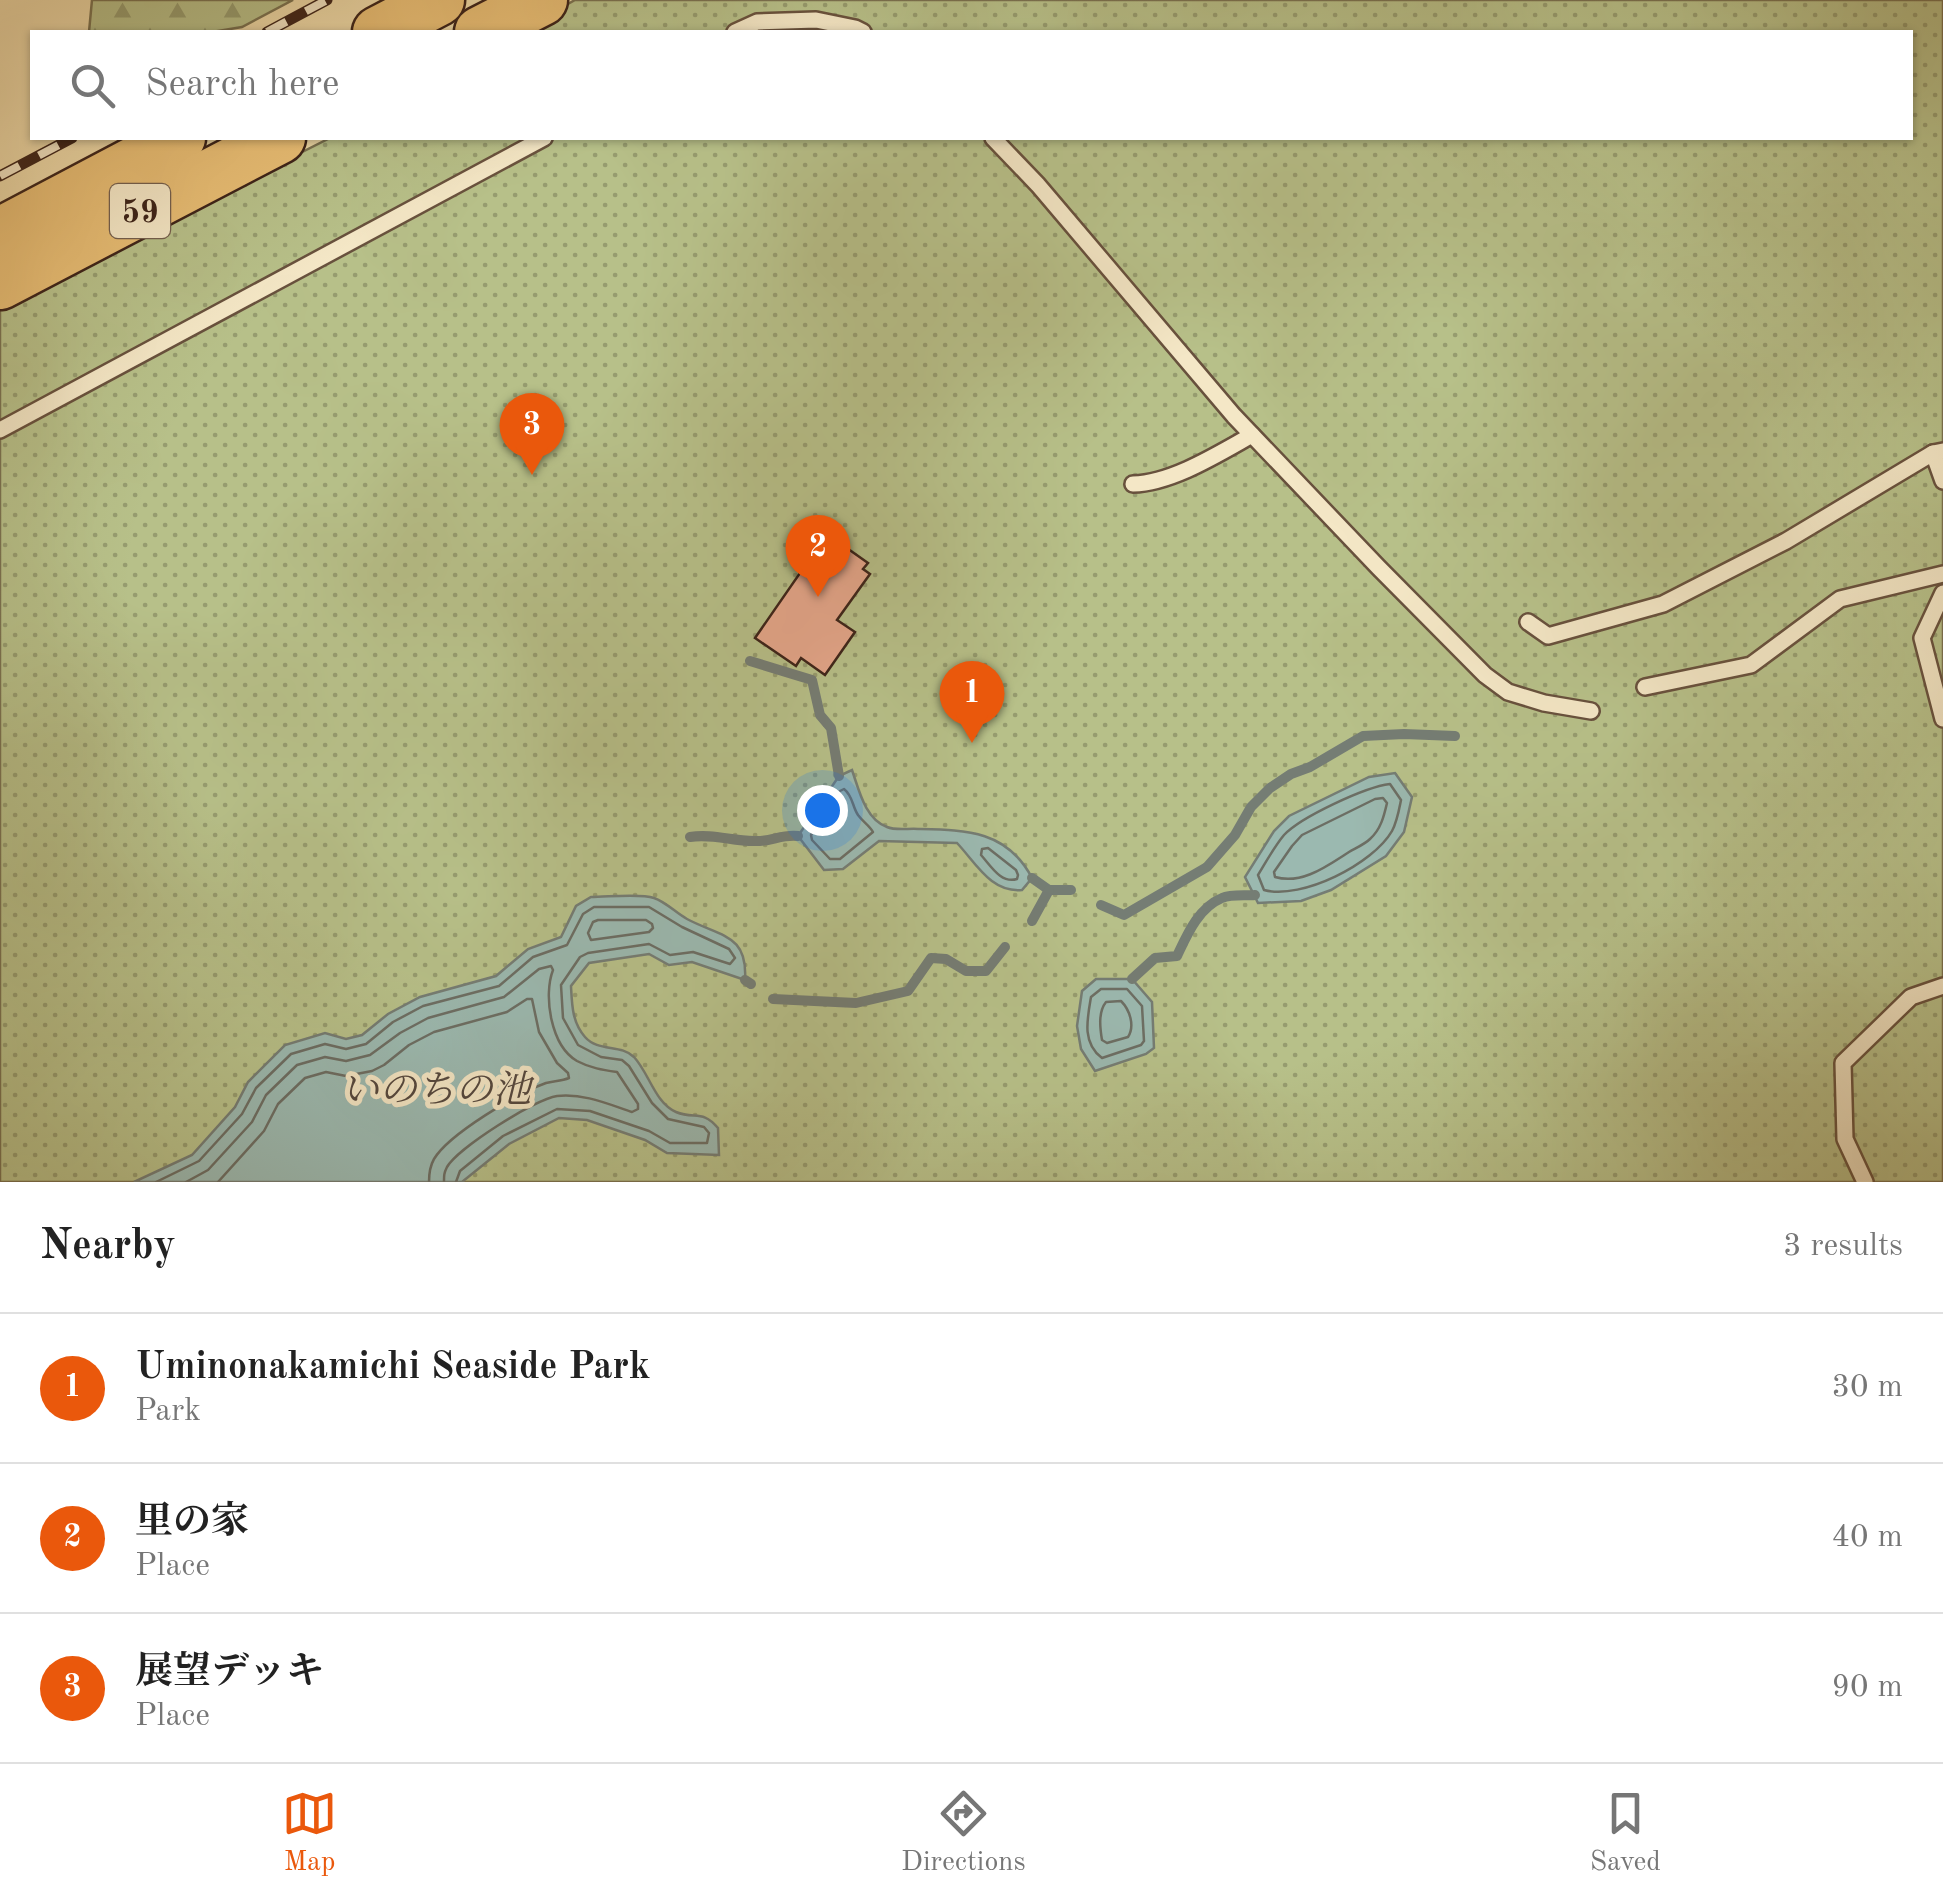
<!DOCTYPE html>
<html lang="en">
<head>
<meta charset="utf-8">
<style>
  :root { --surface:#fff; --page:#f6f6f6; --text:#222; --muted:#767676; --line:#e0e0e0; --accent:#ea580c }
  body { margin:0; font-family:"Old Standard TT","Noto Serif JP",serif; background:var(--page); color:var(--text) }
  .you { position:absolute; left:822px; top:810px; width:35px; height:35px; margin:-25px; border:8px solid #fff; border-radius:50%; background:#1a73e8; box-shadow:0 0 0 15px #1a73e833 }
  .badge { display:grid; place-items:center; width:65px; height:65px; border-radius:50%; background:var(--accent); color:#fff; font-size:32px; font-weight:700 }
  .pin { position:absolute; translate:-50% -82px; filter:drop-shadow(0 2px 5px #0008) }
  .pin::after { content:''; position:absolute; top:52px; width:35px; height:30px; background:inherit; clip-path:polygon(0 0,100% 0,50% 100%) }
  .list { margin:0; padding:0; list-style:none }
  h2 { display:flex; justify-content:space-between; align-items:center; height:130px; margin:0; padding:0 40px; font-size:42px }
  h2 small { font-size:32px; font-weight:400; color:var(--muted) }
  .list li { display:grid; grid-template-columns:65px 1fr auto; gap:30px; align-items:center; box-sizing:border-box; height:150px; padding:0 40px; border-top:2px solid var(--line) }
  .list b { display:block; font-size:38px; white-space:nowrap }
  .list p { margin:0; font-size:32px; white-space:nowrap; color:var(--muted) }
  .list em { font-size:32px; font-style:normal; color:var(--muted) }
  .icon { flex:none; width:55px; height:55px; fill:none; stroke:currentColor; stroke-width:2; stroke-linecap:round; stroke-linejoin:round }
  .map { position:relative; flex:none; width:1943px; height:1182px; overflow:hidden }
  .search { position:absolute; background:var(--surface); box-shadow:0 2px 8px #0004; left:30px; right:30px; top:30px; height:110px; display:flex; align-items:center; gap:25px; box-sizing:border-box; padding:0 35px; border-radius:0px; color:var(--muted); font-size:38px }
  .sheet { height:580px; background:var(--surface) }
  nav { display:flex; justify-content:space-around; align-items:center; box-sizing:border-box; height:140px; border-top:2px solid var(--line); background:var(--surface); font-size:28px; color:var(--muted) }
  nav a { display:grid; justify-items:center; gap:5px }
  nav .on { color:var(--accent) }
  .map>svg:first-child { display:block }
</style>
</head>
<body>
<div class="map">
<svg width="1943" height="1182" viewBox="0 0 1943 1182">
  <defs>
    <pattern id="forest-firs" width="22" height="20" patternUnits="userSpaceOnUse" patternTransform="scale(2.5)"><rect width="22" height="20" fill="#b7c089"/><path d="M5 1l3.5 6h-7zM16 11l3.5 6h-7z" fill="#969c6f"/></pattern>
    <pattern id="park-dots" width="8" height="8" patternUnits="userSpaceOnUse" patternTransform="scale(2.5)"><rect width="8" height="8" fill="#b7c089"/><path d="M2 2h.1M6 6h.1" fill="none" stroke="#969c6f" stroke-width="1.8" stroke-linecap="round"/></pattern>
  </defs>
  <rect width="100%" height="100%" fill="#eedaa8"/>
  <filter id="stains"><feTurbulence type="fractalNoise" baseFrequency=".002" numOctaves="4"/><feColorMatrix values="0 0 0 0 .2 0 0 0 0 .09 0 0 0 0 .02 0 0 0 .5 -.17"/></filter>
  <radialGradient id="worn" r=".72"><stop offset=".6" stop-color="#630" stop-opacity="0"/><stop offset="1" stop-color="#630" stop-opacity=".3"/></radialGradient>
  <polygon fill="url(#forest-firs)" stroke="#7a7251" stroke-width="2.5" points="92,0 293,0 242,27 212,32 89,32"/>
  <polygon fill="url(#park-dots)" stroke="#7a7251" stroke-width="2.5" points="575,0 1943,0 1943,1182 0,1182 0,305 330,138 1910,138 1910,32 519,32"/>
  <g fill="#9bb9b0" stroke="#757d74" stroke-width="2.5">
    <path d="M 852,770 C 859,790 865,819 887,827 C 896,831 910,828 918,829 C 966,830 1007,830 1032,878 L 1022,890 C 991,893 976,863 957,843 L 879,841 L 843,869 L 824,870 L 798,836 L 839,776 Z"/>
    <polygon points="1395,773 1412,797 1404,832 1386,856 1331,890 1301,901 1258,903 1245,877 1274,831 1289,816 1369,777"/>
    <path d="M 591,897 C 608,897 640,893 654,898 C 666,902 676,913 687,919 C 721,937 748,934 745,980 L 692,962 L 669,965 L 649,954 L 589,963 L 571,986 C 572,1005 572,1022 585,1037 C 598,1052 621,1044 634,1057 C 649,1073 655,1103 676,1112 C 695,1120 702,1109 718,1128 L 719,1155 L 667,1153 L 645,1140 L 587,1120 L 559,1118 L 509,1144 L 462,1182 L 134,1182 L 192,1155 L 235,1107 L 248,1082 L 285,1045 L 325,1033 L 346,1039 L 362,1035 L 388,1014 L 420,997 L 496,976 L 528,949 L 561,937 L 576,906 Z"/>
    <polygon points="1096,979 1132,979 1152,1002 1154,1048 1146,1054 1095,1071 1081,1049 1077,1026 1082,991"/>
  </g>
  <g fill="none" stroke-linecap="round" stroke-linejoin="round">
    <g stroke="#6c6e64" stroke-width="2.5">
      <path d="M 1390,784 L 1401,800 C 1399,810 1397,822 1392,831 C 1373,864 1302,900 1264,890 L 1258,875 C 1266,862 1274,847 1284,835 C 1301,817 1365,787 1390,784 Z"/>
      <path d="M 844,789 C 853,796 852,806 858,815 C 863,822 869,825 873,832 L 840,859 L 830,859 L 812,840 L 811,835 L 840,791 Z"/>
      <path d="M 1383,798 L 1387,803 C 1384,816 1381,829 1370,839 C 1365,844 1356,848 1349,852 C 1327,866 1302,885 1275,877 L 1274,872 L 1292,846 L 1302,835 L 1375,799 Z"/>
      <path d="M 988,848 L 1016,870 L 1018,875 L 1017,879 C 1001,884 991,866 981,855 L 982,849 Z"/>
      <polygon points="598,920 646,920 652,924 653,928 649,932 591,940 588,933 593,922"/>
      <path d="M 1101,989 L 1127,989 L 1142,1006 L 1144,1041 L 1141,1045 L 1102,1058 C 1082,1043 1087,1020 1091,997 Z"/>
      <path d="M 1106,1002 L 1121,1001 C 1130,1010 1135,1026 1128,1037 L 1107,1043 L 1102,1040 C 1100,1028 1098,1012 1106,1002 Z"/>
      <polyline points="156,1182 199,1161 242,1114 256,1088 291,1054 325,1044 346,1049 366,1044 393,1022 423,1006 499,986 533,957 567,945 583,914 594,907 649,907 682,927 729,949 735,958 730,964 693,952 670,955 649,944 588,953 580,957 561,985 563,1018 578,1045 601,1057 622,1060 629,1066 652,1103 668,1119 704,1127 709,1133 707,1143 670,1143 649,1131 590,1111 557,1109 503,1136 460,1171 456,1182"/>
      <path d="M 186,1182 L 208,1170 L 252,1122 L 266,1095 L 297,1065 L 325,1057 L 346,1061 L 370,1055 L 400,1033 L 428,1018 L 504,997 L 539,969 L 551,966 L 553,970 C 543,996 551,1046 577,1061 C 590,1068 603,1070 617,1072 L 638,1104 L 638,1109 L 632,1112 C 608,1104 583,1093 557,1096 C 535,1099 458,1148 447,1167 C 444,1173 444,1175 444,1182"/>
      <path d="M 218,1182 L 264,1131 L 278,1104 L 305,1078 L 326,1072 L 346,1076 L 372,1071 L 384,1065 L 409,1045 L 434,1032 L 507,1012 L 527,999 L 532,999 L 539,1032 L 557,1063 L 568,1073 L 569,1078 C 562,1081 554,1081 546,1083 C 518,1093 449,1134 434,1159 C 430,1166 429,1174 429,1182"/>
    </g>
    <g stroke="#757d74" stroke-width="10">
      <polyline points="750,661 812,680 820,715 831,728 839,776"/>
      <path d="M 690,837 C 713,833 734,842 757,841 C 772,841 783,834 798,836"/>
      <polyline points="1032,878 1049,890 1071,890"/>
      <polyline points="1101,905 1124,915 1207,867 1235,835 1251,807 1270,788 1291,774 1310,767 1363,736 1404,734 1455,736"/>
      <polyline points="1032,921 1049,890"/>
      <path d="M 1132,979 L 1155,958 L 1177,956 C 1187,935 1198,908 1222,898 C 1231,894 1245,896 1255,895"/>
      <polyline points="745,980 751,984"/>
      <polyline points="773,999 856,1003 908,991 931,958 946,959 966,971 986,971 1005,947"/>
    </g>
  </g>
  <polygon fill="#e6a78c" stroke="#3c2319" stroke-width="2.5" points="827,534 868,563 863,569 870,574 837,620 855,632 825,675 801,658 796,666 755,638"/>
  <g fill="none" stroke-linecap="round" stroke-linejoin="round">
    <g stroke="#68513d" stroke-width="20">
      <g id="service">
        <polyline points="735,32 757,22 816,20 855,28 863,32"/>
        <polyline points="993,138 1038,185 1234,416 1379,568 1485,675 1508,692 1544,703 1591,711"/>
        <polyline points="0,430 544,138"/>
        <polyline points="1933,453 1943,481"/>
        <path d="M 1133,484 C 1172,483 1218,454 1252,435"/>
        <polyline points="1943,593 1922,638 1943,719"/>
        <polyline points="1528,622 1548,636 1663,604 1786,541 1933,453 1943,451"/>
        <polyline points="1645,687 1751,665 1840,599 1943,574"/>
        <polyline points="1865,1182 1845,1139 1843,1063 1911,997 1943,986"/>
      </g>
    </g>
    <g stroke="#3c2319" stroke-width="55">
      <g id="primary">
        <polyline points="378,32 439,0"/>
        <polyline points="480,32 542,0"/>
        <polyline points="0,233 180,138"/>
        <polyline points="0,284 280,138"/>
      </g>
    </g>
    <use href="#service" stroke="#f4e7c6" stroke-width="15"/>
    <use href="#primary" stroke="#e7bd74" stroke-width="50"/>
    <g stroke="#3c2319" stroke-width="11">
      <g id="rail">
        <polyline points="267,32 327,0"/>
        <polyline points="0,176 72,138"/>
      </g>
    </g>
    <use href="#rail" stroke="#f4e7c6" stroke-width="8" stroke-dasharray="22" stroke-linecap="butt"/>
  </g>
  <g text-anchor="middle" stroke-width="10" stroke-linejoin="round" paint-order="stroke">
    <rect fill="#f4e7c6" stroke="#735e4d" stroke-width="2.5" x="110" y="184" width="60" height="54" rx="8"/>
    <g font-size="32" font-weight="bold" fill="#3c2319">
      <text x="140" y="222">59</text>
    </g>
    <g font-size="38" font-style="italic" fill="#54483f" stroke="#f4e7c6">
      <text x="436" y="1102">いのちの池</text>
    </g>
  </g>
  <rect width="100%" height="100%" filter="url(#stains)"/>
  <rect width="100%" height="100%" fill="url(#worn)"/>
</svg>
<div class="you"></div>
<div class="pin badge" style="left:972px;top:743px">1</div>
<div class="pin badge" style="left:818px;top:597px">2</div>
<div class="pin badge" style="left:532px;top:475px">3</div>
<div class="search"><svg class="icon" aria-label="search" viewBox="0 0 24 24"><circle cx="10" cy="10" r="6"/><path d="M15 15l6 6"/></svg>Search here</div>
</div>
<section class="sheet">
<h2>Nearby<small>3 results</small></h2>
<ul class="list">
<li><span class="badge">1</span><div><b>Uminonakamichi Seaside Park</b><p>Park</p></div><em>30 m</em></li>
<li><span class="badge">2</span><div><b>里の家</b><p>Place</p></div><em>40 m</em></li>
<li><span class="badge">3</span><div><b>展望デッキ</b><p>Place</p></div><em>90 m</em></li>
</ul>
</section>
<nav>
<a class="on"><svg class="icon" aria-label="map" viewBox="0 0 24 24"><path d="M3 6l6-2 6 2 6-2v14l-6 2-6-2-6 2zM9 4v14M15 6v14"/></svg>Map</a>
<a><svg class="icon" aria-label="directions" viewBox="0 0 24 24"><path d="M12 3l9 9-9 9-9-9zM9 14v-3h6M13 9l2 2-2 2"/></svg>Directions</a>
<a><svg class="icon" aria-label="saved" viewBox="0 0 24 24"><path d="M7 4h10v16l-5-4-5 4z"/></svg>Saved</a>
</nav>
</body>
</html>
